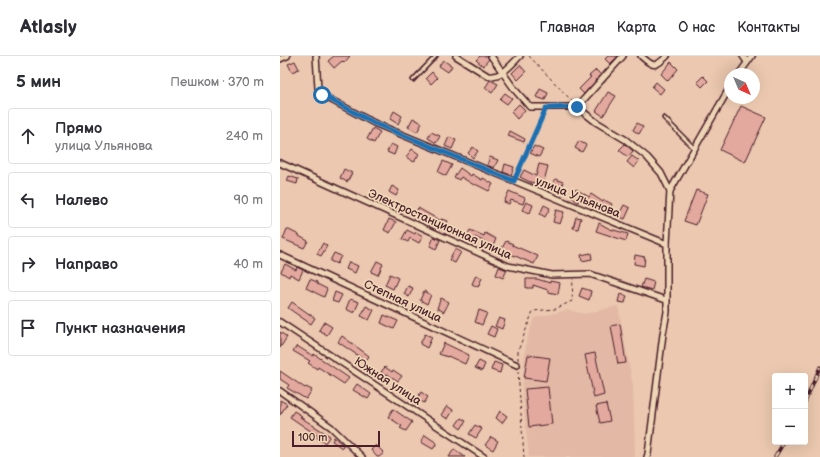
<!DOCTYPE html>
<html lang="ru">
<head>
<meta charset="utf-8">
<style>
  :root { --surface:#fff; --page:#f7f7f7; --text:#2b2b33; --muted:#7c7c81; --line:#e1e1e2 }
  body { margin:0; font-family:"Balsamiq Sans",sans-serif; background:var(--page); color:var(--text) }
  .controls { position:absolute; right:12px; bottom:12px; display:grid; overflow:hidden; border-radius:4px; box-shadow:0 4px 16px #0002 }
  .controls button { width:36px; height:36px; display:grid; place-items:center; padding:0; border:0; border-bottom:1px solid var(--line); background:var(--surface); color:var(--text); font:20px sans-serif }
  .compass { position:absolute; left:444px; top:12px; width:36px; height:36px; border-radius:50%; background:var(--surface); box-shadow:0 4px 16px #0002; rotate:136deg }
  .scale { position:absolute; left:12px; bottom:10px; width:88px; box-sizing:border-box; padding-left:4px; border:2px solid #4a1f2b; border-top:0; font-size:11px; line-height:14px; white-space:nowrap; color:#4a1f2b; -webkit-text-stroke:3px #eed6b6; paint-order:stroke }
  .stop { position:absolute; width:12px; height:12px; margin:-9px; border:3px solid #1f6fb2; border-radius:50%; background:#fff }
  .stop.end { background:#1f6fb2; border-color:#fff; box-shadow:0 1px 4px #0008 }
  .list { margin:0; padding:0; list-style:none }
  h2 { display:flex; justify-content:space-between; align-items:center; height:52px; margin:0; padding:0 16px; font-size:17px }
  h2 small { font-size:13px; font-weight:400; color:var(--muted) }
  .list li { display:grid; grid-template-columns:26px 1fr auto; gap:12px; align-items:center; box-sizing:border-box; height:56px; margin:0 8px 8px; padding:0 8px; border:1px solid var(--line); border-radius:4px }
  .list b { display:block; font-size:15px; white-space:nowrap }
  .list p { margin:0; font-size:13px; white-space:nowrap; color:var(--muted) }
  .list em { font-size:13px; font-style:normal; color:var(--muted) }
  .icon { flex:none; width:22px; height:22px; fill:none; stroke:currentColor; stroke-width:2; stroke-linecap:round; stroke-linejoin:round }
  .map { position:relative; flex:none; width:540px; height:401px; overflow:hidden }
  header { display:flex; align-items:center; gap:24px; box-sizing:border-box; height:56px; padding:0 20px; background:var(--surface); border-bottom:1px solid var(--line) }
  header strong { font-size:19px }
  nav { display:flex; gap:22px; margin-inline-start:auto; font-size:14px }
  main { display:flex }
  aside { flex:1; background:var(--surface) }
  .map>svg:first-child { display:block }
</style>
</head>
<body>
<header>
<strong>Atlasly</strong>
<nav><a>Главная</a><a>Карта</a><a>О нас</a><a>Контакты</a></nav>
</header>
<main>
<aside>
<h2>5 мин<small>Пешком · 370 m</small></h2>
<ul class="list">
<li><svg class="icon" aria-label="ahead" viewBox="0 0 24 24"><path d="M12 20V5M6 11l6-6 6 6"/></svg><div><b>Прямо</b><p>улица Ульянова</p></div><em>240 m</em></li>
<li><svg class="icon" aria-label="left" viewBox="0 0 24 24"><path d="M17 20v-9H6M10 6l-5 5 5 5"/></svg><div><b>Налево</b></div><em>90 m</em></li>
<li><svg class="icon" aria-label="right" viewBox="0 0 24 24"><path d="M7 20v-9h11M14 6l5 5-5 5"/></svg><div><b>Направо</b></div><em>40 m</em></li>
<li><svg class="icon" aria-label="arrive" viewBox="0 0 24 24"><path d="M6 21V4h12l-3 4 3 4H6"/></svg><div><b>Пункт назначения</b></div></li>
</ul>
</aside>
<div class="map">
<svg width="540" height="401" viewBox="0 0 540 401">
  <rect width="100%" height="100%" fill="#ebc8af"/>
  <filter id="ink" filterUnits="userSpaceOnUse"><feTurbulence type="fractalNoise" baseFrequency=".025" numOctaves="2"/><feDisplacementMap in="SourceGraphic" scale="8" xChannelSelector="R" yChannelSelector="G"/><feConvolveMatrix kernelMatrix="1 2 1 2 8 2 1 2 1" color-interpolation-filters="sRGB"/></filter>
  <g filter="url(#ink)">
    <polygon fill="#e3b9a5" points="338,250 353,330 355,401 249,401 242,332 246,287 254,262 288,254 304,258"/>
    <g fill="#e3a99e" stroke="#4a1f2b">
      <polygon points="54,0 70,0 64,7 62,5 54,12 48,5"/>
      <polygon points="200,0 206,0 209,3 203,10 196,4"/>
      <polygon points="328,0 338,0 330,8 325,3"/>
      <polygon points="163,4 172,10 168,16 159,10"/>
      <polygon points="15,5 19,13 12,16 8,8"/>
      <polygon points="391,6 398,13 388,25 381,18"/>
      <polygon points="240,9 246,16 238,24 232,17"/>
      <polygon points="316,14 321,19 304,38 299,33 311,21 309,20"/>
      <polygon points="152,16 157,22 151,28 146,22"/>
      <polygon points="423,20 428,25 422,31 417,26"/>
      <polygon points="210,24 218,28 212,37 205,32"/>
      <polygon points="376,26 384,33 380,38 372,31"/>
      <polygon points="260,33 268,37 265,44 256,41"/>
      <polygon points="328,36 336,40 323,60 316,55"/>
      <polygon points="225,37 232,42 227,48 220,43"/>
      <polygon points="239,48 245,54 237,63 231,56"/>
      <polygon points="461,50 486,61 465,106 440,94"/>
      <polygon points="114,55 122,60 118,68 110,63"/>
      <polygon points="133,62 142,67 137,76 128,71"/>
      <polygon points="357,67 363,71 359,78 353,74"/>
      <polygon points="93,72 100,76 94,87 87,83"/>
      <polygon points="230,75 245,83 244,86 228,80"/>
      <polygon points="151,76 160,80 156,87 148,82"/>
      <polygon points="169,81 176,84 172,93 165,90"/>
      <polygon points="299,85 306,89 302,96 295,92"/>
      <polygon points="111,88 117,91 114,99 107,96"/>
      <polygon points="345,88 353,95 348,101 339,94"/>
      <polygon points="254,90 263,94 259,101 250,97"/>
      <polygon points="193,91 198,95 193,102 188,97"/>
      <polygon points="132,93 139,98 134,106 126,101"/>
      <polygon points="352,100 359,105 354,112 347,106"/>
      <polygon points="210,101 218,104 214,112 207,109"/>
      <polygon points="163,105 172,109 166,120 158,116"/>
      <polygon points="225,108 234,111 231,119 223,116"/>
      <polygon points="259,108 268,110 263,129 250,126 240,121 244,114 256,120"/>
      <polygon points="180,112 191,120 192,118 202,124 203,122 213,128 209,135 195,128 194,129 181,121 179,124 174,121"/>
      <polygon points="64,113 72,117 67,126 60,122"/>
      <polygon points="9,120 18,123 17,128 7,125"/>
      <polygon points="275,123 283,126 280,134 272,131"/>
      <polygon points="112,130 119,134 116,140 109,136"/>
      <polygon points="296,133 309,141 311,138 323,146 324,144 332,148 327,157 315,151 300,142 298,146 291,141"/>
      <polygon points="416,134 428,138 416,169 404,165"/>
      <polygon points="229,135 245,142 243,148 231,144 229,148 224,146"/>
      <polygon points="246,146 253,149 250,157 242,154"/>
      <polygon points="264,149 270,152 265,161 260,158"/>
      <polygon points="344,149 350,152 345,163 338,160"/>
      <polygon points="138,152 161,165 161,163 168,165 165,172 154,167 152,170 134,160"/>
      <polygon points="276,154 284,156 280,168 273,166"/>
      <polygon points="296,161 301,162 298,173 293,172"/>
      <polygon points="109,163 116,166 110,177 104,174"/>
      <polygon points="319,167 330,173 348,178 346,185 316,175"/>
      <polygon points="7,173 19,179 19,180 28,185 24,192 3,183"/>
      <polygon points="127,174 135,178 136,176 143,180 139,187 130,182 128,186 122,183"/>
      <polygon points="190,174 204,180 205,177 216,183 213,190 195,181 193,185 186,182"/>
      <polygon points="154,181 160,184 156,193 150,190"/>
      <polygon points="226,185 233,188 232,189 258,200 254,208 221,194"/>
      <polygon points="43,187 47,190 41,200 37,198"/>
      <polygon points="175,193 181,196 175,207 169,204"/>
      <polygon points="54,197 61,200 57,208 50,205"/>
      <polygon points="311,197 312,203 302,205 301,199"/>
      <polygon points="355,199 365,201 364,210 354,208"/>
      <polygon points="97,205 103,208 98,219 91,216"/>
      <polygon points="69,206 78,210 75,217 66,213"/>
      <polygon points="5,208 16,214 17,211 23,214 19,223 10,218 9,221 1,216"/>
      <polygon points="219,211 227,214 223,222 216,219"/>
      <polygon points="110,218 118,222 113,233 105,229"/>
      <polygon points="196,219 202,222 198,231 192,228"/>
      <polygon points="30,223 37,226 37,228 47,233 44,241 26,232"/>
      <polygon points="246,223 257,223 270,227 270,225 280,227 278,238 268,236 268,234 253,229 253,232 246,232"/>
      <polygon points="364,223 374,226 372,234 361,231"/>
      <polygon points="128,230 133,232 129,241 124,238"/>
      <polygon points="302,232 311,235 309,244 299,240"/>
      <polygon points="144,235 151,239 147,248 140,244"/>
      <polygon points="55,236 62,239 58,247 52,245"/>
      <polygon points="340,238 347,240 345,247 338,246"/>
      <polygon points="161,242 169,246 164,256 157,252"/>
      <polygon points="70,243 79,246 74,257 66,253"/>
      <polygon points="12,246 35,262 31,268 8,252"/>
      <polygon points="86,250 94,254 89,264 81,260"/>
      <polygon points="199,254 207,257 202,269 195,266"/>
      <polygon points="104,259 118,265 114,273 101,267"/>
      <polygon points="219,262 225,264 222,273 215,270"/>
      <polygon points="44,266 52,271 47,279 39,274"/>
      <polygon points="340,268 346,307 338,308 331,270"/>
      <polygon points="211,270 217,273 214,281 207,278"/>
      <polygon points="0,276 7,281 0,292"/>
      <polygon points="145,278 152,281 147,292 140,288"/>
      <polygon points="62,280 89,300 86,305 58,286"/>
      <polygon points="164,287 189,299 185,308 168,300 168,301 159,298"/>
      <polygon points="17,290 33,300 34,298 47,307 69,322 64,328 38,311 37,313 28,307 30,305 13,295"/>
      <polygon points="315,297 324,339 314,342 305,299"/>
      <polygon points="248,299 270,302 266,325 244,322"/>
      <polygon points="199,305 205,308 202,315 195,312"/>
      <polygon points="214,306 222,309 220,317 211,314"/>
      <polygon points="105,311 112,316 113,314 122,320 118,325 107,318 106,320 101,316"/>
      <polygon points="0,315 25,332 26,331 32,334 26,343 7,332 9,329 0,323"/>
      <polygon points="77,328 91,338 88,343 73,334"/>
      <polygon points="268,331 272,368 249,371 245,333"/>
      <polygon points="141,336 148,341 144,347 137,343"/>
      <polygon points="0,344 7,348 0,359"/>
      <polygon points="326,348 330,365 320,367 316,350"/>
      <polygon points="167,350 173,354 168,363 161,359"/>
      <polygon points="113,353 132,366 126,375 120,372 122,370 108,361"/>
      <polygon points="14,355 22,360 20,361 50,380 45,387 37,382 38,380 10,361"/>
      <polygon points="220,355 227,360 222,367 216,362"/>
      <polygon points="181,362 186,365 181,373 176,369"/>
      <polygon points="195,369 202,373 196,382 189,378"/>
      <polygon points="145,379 157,387 153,393 141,386"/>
      <polygon points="54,381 63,389 62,392 52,385"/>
      <polygon points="211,381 218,385 213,394 205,389"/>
      <polygon points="96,389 104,397 99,401 97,401 91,394"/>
      <polygon points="174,393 185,401 169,401"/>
    </g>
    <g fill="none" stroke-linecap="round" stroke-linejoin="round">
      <g stroke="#4a1f2b" stroke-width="5.5">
        <g id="service">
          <polyline points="133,24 156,0"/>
          <polyline points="384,62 415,93"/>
        </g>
      </g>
      <g stroke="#4a1f2b" stroke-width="8">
        <g id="minor">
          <polyline points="36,0 38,32 42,39 94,67 387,188"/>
          <path d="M 176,0 L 208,20 C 221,22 231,9 240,0"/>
          <polyline points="211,0 235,34 250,51 297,51 316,66 346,84 367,101 381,117 390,135"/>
          <path d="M 361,0 C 373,11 375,12 387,0"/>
          <polyline points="463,0 467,6"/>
          <polyline points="0,3 7,0"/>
          <polyline points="459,18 472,0"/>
          <polyline points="297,51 343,0"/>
          <polyline points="0,107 228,210 272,219 310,218 386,244"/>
          <polyline points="0,199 237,309"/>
          <polyline points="0,266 204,401"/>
          <polyline points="0,335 51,371 82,401"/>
          <polyline points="367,401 368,398 383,278 387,256 387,188 390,135 450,31"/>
        </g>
      </g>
      <g stroke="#4a1f2b" stroke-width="1" stroke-dasharray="3 3" stroke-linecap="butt">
        <polyline points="249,0 293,46"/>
        <polyline points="236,119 264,56"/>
        <polyline points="238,304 238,295 253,255 275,253 292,245 293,223"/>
        <polyline points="238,315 244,401"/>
      </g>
      <use href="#service" stroke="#eed6b6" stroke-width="2.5"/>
      <use href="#minor" stroke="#eed6b6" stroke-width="5"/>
      <g stroke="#4a1f2b" stroke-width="3.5">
        <g id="rail">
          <polyline points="525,346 540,311"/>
          <polyline points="495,401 504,386"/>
        </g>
      </g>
      <use href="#rail" stroke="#eed6b6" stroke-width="2" stroke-dasharray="6" stroke-linecap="butt"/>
    </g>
  </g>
  <g fill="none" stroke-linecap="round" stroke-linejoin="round" filter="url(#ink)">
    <polyline stroke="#1f6fb2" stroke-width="5" points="42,39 94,67 234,125 266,52 297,51"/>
  </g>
  <g text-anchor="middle" stroke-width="3.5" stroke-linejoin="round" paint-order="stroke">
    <g font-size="12" fill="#4a1f2b" stroke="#eed6b6">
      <text transform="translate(298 141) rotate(22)" y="4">улица Ульянова</text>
      <text transform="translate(160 168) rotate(24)" y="4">Электростанционная улица</text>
      <text transform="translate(123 245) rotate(25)" y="4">Степная улица</text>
      <text transform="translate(108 325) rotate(33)" y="4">Южная улица</text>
    </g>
  </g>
</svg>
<div class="controls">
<button>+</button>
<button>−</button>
</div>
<svg class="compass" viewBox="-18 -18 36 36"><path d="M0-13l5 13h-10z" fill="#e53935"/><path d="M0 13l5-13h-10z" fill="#7c7c81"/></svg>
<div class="scale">100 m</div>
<div class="stop" style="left:42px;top:39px"></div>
<div class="stop end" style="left:297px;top:51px"></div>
</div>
</main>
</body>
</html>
